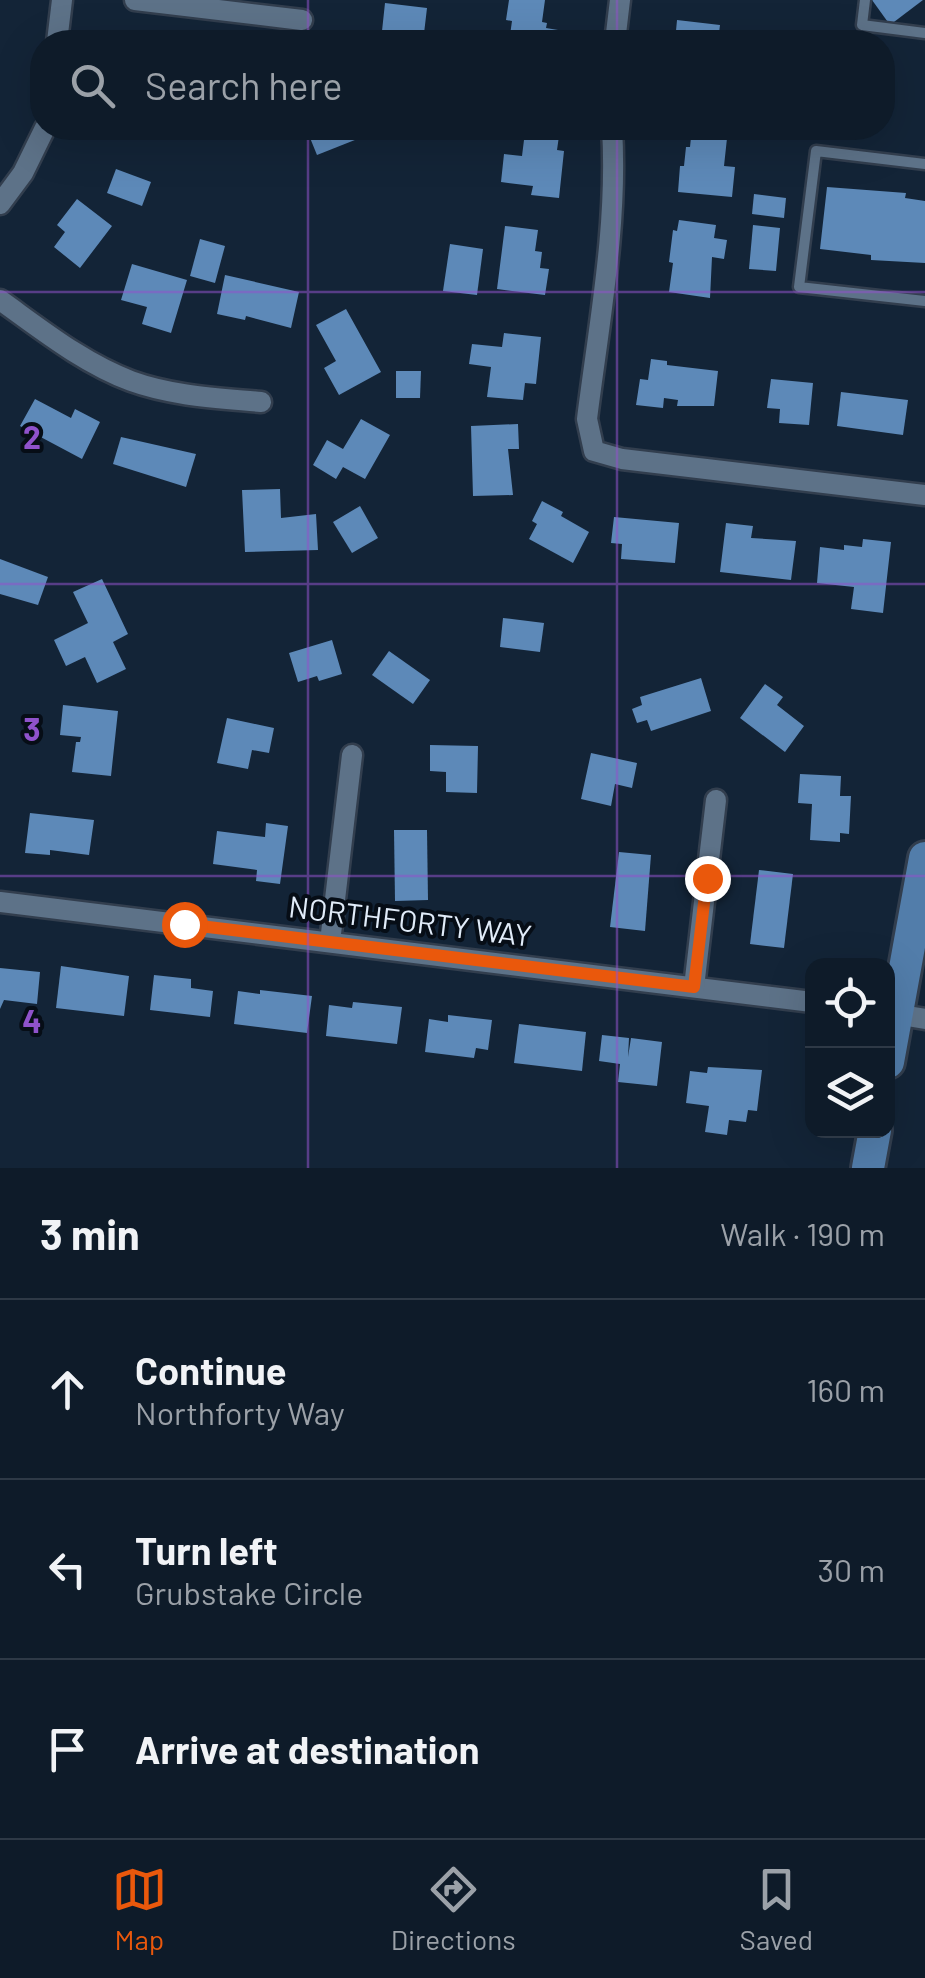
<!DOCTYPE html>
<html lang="en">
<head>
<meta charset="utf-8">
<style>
  :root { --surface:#0e1b29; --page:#172431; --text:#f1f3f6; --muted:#9ba1a8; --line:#2e3946; --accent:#ea580c }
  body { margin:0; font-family:Barlow,sans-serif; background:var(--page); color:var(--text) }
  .controls { position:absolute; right:30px; bottom:30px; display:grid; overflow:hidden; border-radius:20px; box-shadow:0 10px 40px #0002 }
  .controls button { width:90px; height:90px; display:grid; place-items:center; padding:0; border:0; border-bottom:2px solid var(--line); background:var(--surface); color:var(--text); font:50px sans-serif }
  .stop { position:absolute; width:30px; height:30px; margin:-22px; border:8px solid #ea580c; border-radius:50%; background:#fff }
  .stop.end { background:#ea580c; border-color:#fff; box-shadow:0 2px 10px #0008 }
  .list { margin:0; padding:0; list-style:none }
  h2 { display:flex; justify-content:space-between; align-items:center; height:130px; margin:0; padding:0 40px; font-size:42px }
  h2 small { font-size:32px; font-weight:400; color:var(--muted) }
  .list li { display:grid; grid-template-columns:65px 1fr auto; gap:30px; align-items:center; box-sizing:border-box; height:180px; padding:0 40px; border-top:2px solid var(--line) }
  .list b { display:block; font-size:38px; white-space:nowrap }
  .list p { margin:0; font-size:32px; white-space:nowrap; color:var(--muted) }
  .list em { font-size:32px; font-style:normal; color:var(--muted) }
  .icon { flex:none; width:55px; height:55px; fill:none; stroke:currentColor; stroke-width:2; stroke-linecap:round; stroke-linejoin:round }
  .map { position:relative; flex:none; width:925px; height:1168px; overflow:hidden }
  .search { position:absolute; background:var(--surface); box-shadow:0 10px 40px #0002; left:30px; right:30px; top:30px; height:110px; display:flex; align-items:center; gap:25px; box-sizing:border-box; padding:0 35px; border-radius:40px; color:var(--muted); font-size:38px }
  .sheet { height:670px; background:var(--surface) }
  nav { display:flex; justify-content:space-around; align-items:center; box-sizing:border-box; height:140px; border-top:2px solid var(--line); background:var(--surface); font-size:28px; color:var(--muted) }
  nav a { display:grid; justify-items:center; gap:5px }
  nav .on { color:var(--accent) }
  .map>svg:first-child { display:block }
</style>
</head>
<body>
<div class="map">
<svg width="925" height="1168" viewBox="0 0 925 1168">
  <rect width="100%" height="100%" fill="#132437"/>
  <g fill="#5d89b8">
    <polygon points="509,0 545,0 542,22 547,23 546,28 558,30 556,42 509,42 512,21 506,20"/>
    <polygon points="872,0 923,0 890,25"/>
    <polygon points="385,3 427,8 423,42 391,42 393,33 382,31"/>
    <polygon points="677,20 720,25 718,42 675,42"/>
    <polygon points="306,128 367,128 370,134 317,155"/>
    <polygon points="692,128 728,129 724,166 735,167 732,197 678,192 680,166 684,166 686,147 690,147"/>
    <polygon points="525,132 559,136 557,150 564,151 559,198 531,195 533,186 501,182 504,154 522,156"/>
    <polygon points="116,169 151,182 142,206 107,193"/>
    <polygon points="827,187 906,193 905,198 925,201 925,263 871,260 871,255 820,249"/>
    <polygon points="754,194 786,198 784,218 752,214"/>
    <polygon points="77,199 112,226 80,268 54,247 65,232 57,225"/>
    <polygon points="679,220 716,225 714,238 727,240 724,259 712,257 710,298 669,292 673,263 669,262 673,230 677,231"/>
    <polygon points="753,225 780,228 776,271 749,269"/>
    <polygon points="505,226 538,230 535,251 542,252 540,268 549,269 545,295 497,289"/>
    <polygon points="200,239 225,246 215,283 190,276"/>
    <polygon points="450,244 483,249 477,295 443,291"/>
    <polygon points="132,264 187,280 171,333 142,324 147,307 121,300"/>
    <polygon points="225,275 299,292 291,328 246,316 245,320 217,314"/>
    <polygon points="346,309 381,372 339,395 324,368 336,361 316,325"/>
    <polygon points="504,333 541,337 536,384 525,383 523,400 487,397 491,367 469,364 472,344 502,347"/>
    <polygon points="651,359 667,361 667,365 718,371 714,406 677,406 678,400 664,398 663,408 636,405 640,379 648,380"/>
    <polygon points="396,371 421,371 420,398 396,398"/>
    <polygon points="771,379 813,383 809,425 779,423 780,409 767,408"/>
    <polygon points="841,392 908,400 903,435 837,426"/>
    <polygon points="35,399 71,418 75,409 100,422 82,459 20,426"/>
    <polygon points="361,419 390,435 365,479 343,467 336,479 313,465 327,440 343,449"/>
    <polygon points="518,424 519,449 508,449 513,495 473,496 471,426"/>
    <polygon points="121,437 196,454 186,487 113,464"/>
    <polygon points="280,489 281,518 316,514 318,550 245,552 242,490"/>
    <polygon points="542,501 563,512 561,516 589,532 573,563 529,539 537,524 532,521"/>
    <polygon points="360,506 378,538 352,553 333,522"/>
    <polygon points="614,517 679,523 675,563 621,559 622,544 611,543"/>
    <polygon points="726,523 753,526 751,538 796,541 791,580 720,572"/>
    <polygon points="863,539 891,542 883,613 851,609 854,587 817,583 820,547 844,550 844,545 862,547"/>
    <polygon points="0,559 48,577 38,605 0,594"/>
    <polygon points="102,579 128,634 113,642 126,669 97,683 85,657 66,666 54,640 88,623 73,592"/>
    <polygon points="503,618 544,623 540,652 500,647"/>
    <polygon points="332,640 342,674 319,681 317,676 298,682 289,653"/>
    <polygon points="389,651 430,680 413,704 372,675"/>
    <polygon points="701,678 711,711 651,731 647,720 637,723 632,709 642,705 640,697"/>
    <polygon points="765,684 783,697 777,705 804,726 785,752 740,718"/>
    <polygon points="63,705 118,711 111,776 72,772 76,742 80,742 81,737 60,735"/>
    <polygon points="227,718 274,728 269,753 252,750 248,769 217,763"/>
    <polygon points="430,745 478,746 477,793 446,792 446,772 430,771"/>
    <polygon points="591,753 637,763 632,788 615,784 611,806 581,799"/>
    <polygon points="800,774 841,776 840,796 851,796 849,834 840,833 840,842 810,840 812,804 798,803"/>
    <polygon points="30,813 94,820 89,855 50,850 50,855 25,853"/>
    <polygon points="266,823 288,826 280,884 256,881 257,870 213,864 217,831 265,837"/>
    <polygon points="394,830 427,830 428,900 395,901"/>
    <polygon points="619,852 651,855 645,931 610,927"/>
    <polygon points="759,870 793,874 784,948 750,944"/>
    <polygon points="61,966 129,976 124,1016 56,1008"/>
    <polygon points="0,968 40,972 37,1004 4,1000 0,1009"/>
    <polygon points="154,975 191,979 191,988 213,991 210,1017 150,1010"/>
    <polygon points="260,990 312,996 307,1033 234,1024 238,991 260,994"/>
    <polygon points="353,1002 402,1007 397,1044 326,1036 329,1005 352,1008"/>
    <polygon points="448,1015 492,1020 488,1050 476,1048 474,1058 425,1052 429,1019 448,1022"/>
    <polygon points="519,1024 586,1032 582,1071 514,1063"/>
    <polygon points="602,1035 629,1038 628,1057 631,1038 662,1042 657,1086 618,1082 620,1064 599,1061"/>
    <polygon points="708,1067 762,1070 757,1111 748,1110 746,1122 729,1120 727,1135 705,1132 709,1106 686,1103 690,1071 707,1073"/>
  </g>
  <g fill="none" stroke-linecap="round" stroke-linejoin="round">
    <g stroke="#323e4e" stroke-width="15">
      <g id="service">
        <polyline points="865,0 862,25 925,33"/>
        <polyline points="925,164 816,151 799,287 925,301"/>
      </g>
    </g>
    <g stroke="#323e4e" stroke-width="25">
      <g id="minor">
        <polyline points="135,0 302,20"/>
        <polyline points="57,42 62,0"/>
        <polyline points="615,42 620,0"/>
        <path d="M 612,128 C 618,225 599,323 587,419 L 594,451 L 622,459 L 925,495"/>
        <polyline points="0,204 23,173 45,128"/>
        <path d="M 0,300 C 42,330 83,363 131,381 C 172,396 218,398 261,402"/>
        <polyline points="0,902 812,1002"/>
        <polyline points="330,942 352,755"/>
        <polyline points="694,987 716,800"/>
        <polyline points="889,1013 925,1019"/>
      </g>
    </g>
    <g stroke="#323e4e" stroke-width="38">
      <g id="primary">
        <polyline points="888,1062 925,858"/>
        <polyline points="868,1168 875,1130"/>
      </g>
    </g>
    <use href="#service" stroke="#5d7288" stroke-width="10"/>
    <use href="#minor" stroke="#5d7288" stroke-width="20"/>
    <use href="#primary" stroke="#527daa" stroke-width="32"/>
  </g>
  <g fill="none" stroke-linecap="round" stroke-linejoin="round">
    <polyline stroke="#ea580c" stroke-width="12" points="184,924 694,987 707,878"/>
  </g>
  <path fill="none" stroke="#8f52cb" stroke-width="2.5" stroke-opacity="0.55" d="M 308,0 L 308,42M 617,0 L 617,42M 308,128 L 308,1168M 617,128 L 617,1168M 0,292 L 925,292M 0,584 L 925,584M 0,876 L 925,876"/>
  <g text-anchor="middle" stroke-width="8" stroke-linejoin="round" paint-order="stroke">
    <g font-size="30" fill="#e1ecf9" stroke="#060d16">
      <text transform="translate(410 922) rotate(7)" y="10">NORTHFORTY WAY</text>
    </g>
  </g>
  <g font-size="32" text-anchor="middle" font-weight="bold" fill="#8f52cb" stroke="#060d16" stroke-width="8" stroke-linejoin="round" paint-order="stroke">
    <text x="32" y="449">2</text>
    <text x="32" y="741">3</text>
    <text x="32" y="1033">4</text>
  </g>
</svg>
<div class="controls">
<button><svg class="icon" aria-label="locate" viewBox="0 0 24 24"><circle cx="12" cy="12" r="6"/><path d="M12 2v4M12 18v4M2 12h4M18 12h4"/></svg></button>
<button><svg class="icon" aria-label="layers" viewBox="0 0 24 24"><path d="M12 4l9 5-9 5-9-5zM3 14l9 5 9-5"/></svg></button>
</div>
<div class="stop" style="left:184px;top:924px"></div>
<div class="stop end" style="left:707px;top:878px"></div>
<div class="search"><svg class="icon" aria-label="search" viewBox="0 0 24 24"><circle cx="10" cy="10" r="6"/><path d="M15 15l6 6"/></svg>Search here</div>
</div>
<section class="sheet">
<h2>3 min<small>Walk · 190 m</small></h2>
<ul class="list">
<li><svg class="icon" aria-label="ahead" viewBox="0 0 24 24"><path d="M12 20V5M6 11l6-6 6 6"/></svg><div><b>Continue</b><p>Northforty Way</p></div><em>160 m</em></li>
<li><svg class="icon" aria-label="left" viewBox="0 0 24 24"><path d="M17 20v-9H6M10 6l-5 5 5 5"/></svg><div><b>Turn left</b><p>Grubstake Circle</p></div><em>30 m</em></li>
<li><svg class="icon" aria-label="arrive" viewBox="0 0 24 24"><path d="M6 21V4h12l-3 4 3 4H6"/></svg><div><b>Arrive at destination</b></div></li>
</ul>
</section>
<nav>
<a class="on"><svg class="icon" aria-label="map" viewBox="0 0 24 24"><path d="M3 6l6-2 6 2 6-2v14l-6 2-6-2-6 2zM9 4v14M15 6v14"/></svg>Map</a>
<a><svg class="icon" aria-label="directions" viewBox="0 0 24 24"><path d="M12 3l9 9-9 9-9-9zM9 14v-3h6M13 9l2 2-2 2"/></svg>Directions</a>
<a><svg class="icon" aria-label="saved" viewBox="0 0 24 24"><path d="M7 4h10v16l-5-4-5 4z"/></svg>Saved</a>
</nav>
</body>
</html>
